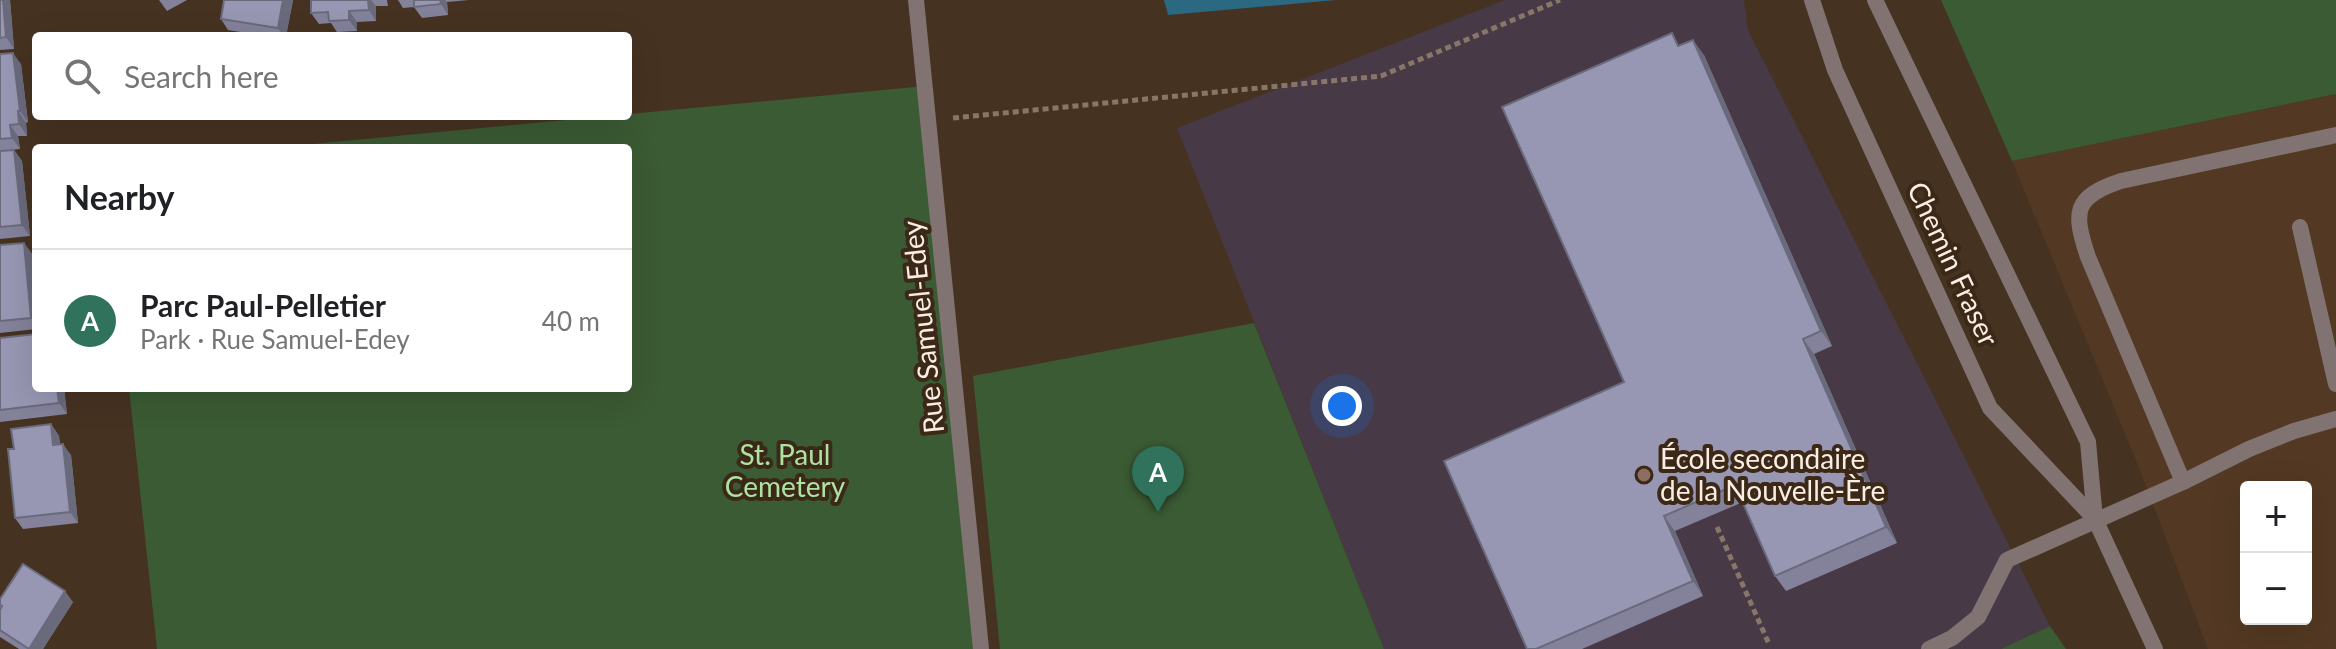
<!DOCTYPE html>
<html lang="en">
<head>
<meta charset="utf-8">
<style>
  :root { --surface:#fff; --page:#f2f2f2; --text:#202124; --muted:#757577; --line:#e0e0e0; --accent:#30725c }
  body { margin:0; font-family:Lato,sans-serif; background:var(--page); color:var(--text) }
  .controls { position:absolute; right:24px; bottom:24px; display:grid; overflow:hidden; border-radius:8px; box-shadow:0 8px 32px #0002 }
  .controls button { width:72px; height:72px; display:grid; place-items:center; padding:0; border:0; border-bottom:2px solid var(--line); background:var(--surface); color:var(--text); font:40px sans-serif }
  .you { position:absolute; left:1342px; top:406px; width:28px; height:28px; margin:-20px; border:6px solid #fff; border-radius:50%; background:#1a73e8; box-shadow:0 0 0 12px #1a73e833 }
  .badge { display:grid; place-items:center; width:52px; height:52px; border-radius:50%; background:var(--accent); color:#fff; font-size:26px; font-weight:700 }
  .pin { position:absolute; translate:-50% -66px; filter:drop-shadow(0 2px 4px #0008) }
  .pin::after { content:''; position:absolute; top:42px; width:28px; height:24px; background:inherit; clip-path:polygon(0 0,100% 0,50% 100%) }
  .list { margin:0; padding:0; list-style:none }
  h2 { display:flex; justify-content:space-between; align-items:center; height:104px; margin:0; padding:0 32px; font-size:34px }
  h2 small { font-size:26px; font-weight:400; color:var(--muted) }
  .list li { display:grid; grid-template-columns:52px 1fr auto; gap:24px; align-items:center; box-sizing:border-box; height:144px; padding:0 32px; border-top:2px solid var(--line) }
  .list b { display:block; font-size:30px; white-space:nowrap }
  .list p { margin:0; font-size:26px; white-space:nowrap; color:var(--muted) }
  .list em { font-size:26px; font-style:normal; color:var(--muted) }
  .icon { flex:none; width:44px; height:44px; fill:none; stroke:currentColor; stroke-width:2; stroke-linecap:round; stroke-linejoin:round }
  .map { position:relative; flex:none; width:2336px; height:649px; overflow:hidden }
  .search { position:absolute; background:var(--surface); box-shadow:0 8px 32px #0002; left:32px; top:32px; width:600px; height:88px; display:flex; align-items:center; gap:20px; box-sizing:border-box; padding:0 28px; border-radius:8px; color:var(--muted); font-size:30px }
  .panel { position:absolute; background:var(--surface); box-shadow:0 8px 32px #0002; left:32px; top:144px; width:600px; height:248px; border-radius:8px }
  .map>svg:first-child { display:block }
</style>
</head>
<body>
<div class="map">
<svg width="2336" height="649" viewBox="0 0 2336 649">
  <rect width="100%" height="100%" fill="#463221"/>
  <path fill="#533923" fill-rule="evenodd" d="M 2336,94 L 2336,649 L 2208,649 L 2138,465 L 2012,161 ZM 2246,487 L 2306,487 L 2306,619 L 2246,619 Z"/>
  <polygon fill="#473946" points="1505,0 1744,0 1748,30 2050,626 2001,649 1384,649 1177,128"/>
  <g fill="#3b5b34">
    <polygon points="1941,0 2336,0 2336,94 2012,161"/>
    <polygon points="925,86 981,649 157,649 129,388 628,388 628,148 270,148"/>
    <polygon points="1254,323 1384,649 1000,649 973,376"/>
    <polygon points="2050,626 2066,649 2001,649"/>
  </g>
  <polygon fill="#2b6881" points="1164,0 1336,0 1168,15"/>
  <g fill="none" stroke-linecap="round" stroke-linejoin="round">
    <g stroke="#887769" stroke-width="5" stroke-dasharray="6 4" stroke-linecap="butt">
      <polyline points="953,118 1381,76 1560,0"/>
      <polyline points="1717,527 1769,644"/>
    </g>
    <g stroke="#817371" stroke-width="16">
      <polyline points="2300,227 2336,384"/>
      <path d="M 2183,482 L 2088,257 C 2073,212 2073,197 2121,181 L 2336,135"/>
      <polyline points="1929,649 1952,638 1978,617 2007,560 2183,482 2249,449 2294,431 2336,419"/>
    </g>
    <g stroke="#817371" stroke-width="16">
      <polyline points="1812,0 1835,70 1990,408 2095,519 2155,649"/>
      <polyline points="1875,0 2088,442 2095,519"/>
    </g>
    <polyline stroke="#817371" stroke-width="16" points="916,0 981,649"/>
  </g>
  <g fill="#83829a">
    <polygon points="0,0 10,0 14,49 0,50"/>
    <polygon points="159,0 187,0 167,11"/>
    <polygon points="224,0 293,0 286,36 265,36 228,30 221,19"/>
    <polygon points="311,0 387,0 388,6 376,6 376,21 357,22 357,31 337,32 331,23 319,24 311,13"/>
    <polygon points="398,0 469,0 447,2 448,15 422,18 414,7 403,8"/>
    <polygon points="1681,45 1704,55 1832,346 1814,354 1897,543 1786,591 1775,576 1743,502 1675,531 1703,596 1582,649 1527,649 1624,382"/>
    <polygon points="0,54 21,64 28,122 26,123 27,136 18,136 20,149 0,151"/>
    <polygon points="14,150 22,161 30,236 0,239 0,151"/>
    <polygon points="24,243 32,254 36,298 36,329 0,333 0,245"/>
    <polygon points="0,338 36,388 64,388 67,414 0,422"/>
    <polygon points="51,424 59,436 60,444 71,455 78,523 23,529 15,518 14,449"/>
    <polygon points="0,599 73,602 43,649 19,649 0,637"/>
  </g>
  <g fill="#6a6a7d">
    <polygon points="3,0 10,0 14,49 6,37"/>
    <polygon points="283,0 293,0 286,36 283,36 278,28"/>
    <polygon points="368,0 371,0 376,6 376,21 369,10"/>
    <polygon points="440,0 445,0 447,2 448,15 441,4"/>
    <polygon points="349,11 357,22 357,31 349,20"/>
    <polygon points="1693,40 1704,55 1832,346 1821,331"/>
    <polygon points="13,53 21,64 28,122 20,111"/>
    <polygon points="18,111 26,123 27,136 19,124"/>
    <polygon points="10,125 18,136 20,149 12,138"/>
    <polygon points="14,150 22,161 30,236 22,225"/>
    <polygon points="24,243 32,254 36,298 36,325 31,318"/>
    <polygon points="1803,339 1814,354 1897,543 1886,527"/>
    <polygon points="57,388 64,388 67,414 59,403"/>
    <polygon points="51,424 59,436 61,456 53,445"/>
    <polygon points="63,444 71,455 78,523 70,512"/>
    <polygon points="1664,516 1675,531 1703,596 1693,581"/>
    <polygon points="65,591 73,602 43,649 29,649"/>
  </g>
  <g fill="#9897b3" stroke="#6a6a7d" stroke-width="2">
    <polygon points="0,0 3,0 6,37 0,38"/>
    <polygon points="224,0 283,0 278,28 221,19"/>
    <polygon points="311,0 368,0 369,10 349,11 349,20 329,21 328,12 311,13"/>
    <polygon points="414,0 440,0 441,4 414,7"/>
    <polygon points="1672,33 1678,46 1693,40 1821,331 1803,339 1886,527 1775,576 1735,485 1664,516 1693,581 1536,649 1527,649 1444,461 1624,382 1502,107"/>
    <polygon points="13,53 20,111 18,111 19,124 10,125 12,138 0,139 0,54"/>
    <polygon points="14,150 22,225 0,227 0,151"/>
    <polygon points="24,243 31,318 0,321 0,245"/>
    <polygon points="36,334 36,388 57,388 59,403 0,410 0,338"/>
    <polygon points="51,424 53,445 63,444 70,512 15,518 8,449 14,449 11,429"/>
    <polygon points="23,564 65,591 29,649 0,630 0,610 2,606 0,605 0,599"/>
  </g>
  <circle fill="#8d6e63" stroke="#3b2817" stroke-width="3" cx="1644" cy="475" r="8"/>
  <g text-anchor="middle" stroke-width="8" stroke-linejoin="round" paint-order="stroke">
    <g font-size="28" fill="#faede3" stroke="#3b2817">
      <text transform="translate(1953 264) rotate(65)" y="10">Chemin Fraser</text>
      <text transform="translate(923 327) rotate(-96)" y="10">Rue Samuel-Edey</text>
    </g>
    <g font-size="28" fill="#ade3a2" stroke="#3b2817">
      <text x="785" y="465">St. Paul<tspan x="785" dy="32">Cemetery</tspan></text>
    </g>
    <g font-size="28" fill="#faede3" stroke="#3b2817" text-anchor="start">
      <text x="1660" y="469">École secondaire<tspan x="1660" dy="32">de la Nouvelle-Ère</tspan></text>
    </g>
  </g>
</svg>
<div class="controls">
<button>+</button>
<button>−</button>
</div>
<div class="you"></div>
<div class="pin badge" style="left:1158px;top:512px">A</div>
<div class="search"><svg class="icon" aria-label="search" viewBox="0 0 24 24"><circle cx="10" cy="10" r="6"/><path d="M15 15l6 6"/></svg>Search here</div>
<section class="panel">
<h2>Nearby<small></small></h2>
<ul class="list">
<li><span class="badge">A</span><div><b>Parc Paul-Pelletier</b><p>Park · Rue Samuel-Edey</p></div><em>40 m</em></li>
</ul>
</section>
</div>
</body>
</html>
